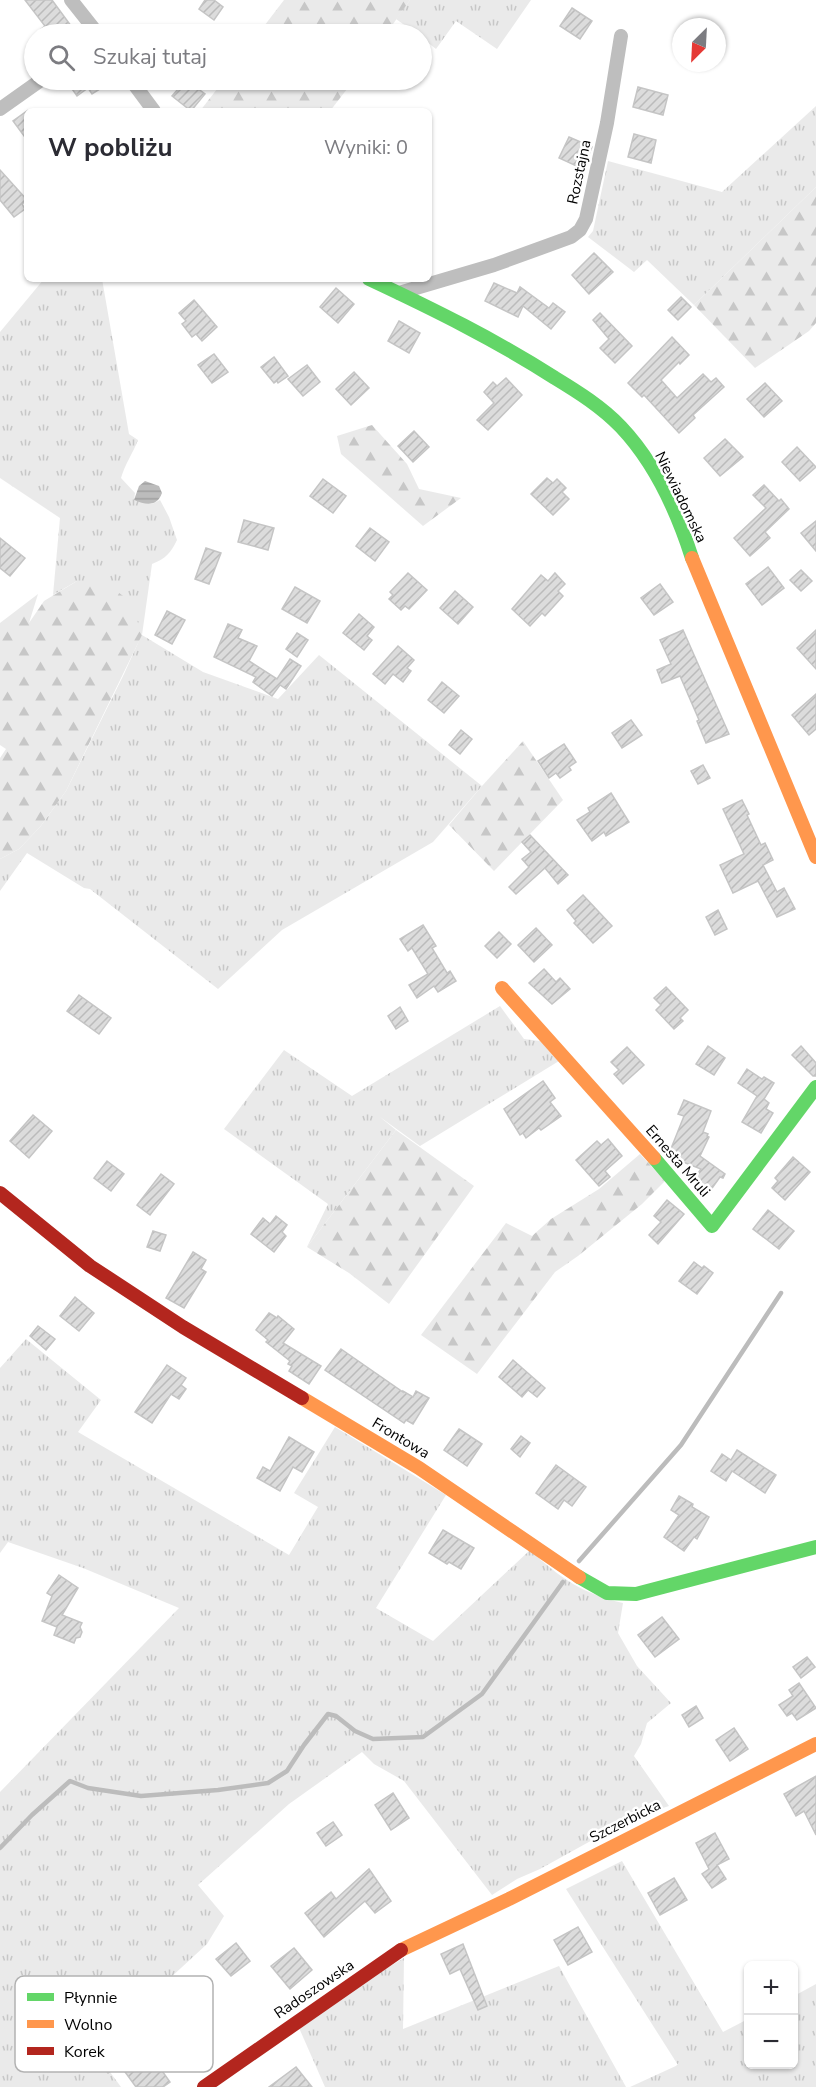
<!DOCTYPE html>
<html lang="pl">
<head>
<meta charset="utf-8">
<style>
  :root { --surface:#fff; --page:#f7f7f7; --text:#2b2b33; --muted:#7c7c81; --line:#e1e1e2 }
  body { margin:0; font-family:"Nunito Sans",sans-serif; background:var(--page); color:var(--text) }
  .controls { position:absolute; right:18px; bottom:18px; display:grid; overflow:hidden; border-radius:9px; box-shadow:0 2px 4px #0004 }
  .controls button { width:54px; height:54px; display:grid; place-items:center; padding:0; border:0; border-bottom:2px solid var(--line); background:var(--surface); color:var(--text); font:30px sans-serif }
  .compass { position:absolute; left:672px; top:18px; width:54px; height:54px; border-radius:50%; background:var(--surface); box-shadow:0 2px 4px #0004; rotate:204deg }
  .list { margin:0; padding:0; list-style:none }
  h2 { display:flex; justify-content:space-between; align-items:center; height:78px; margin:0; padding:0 24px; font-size:26px }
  h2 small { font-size:20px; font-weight:400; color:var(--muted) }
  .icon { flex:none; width:33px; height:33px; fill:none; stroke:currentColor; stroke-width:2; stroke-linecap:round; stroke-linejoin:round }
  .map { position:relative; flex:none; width:816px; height:2087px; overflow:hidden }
  .search { position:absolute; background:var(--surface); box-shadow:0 2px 4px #0004; left:24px; top:24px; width:408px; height:66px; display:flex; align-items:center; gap:15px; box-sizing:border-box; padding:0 21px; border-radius:33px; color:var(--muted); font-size:22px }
  .panel { position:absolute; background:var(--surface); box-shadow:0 2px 4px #0004; left:24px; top:108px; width:408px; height:174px; border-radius:9px }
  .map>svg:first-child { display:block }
</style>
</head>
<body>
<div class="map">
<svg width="816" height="2087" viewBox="0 0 816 2087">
  <defs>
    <pattern id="grass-tufts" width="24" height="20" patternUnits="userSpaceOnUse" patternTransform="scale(1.5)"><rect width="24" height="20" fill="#eaeaea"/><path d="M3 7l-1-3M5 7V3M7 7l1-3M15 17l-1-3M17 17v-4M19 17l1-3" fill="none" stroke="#c7c7c7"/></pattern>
    <pattern id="forest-firs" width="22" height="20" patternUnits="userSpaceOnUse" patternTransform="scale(1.5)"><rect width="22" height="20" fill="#eaeaea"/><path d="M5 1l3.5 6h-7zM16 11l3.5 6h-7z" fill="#c7c7c7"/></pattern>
    <pattern id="water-rules" width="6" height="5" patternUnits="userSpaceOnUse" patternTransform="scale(1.5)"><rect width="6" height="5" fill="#bcbcbc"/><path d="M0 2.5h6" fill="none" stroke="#a0a0a0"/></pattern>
    <pattern id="building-hatch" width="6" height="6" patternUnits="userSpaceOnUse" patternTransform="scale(1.5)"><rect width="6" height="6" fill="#dcdcdc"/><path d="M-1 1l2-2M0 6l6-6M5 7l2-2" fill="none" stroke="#bbb"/></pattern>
  </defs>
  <rect width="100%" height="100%" fill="#fff"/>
  <g fill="url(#grass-tufts)">
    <polygon points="410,0 531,0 497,49 456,21 436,49 422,38 422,34 417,34 396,19"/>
    <polygon points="816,106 816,187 694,305 647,260 634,272 588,237 593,231 608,161 722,192"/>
    <path d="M 44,279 L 102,279 L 129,434 L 138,440 C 133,453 125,464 121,478 L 135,493 L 134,500 L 152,504 L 160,500 L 169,517 L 177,540 C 171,553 165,559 152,564 L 142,635 L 203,672 L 278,699 L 319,655 L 482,786 L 433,842 L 282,930 L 218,989 L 90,889 L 84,888 L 27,853 L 0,891 L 0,859 L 19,849 L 40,827 L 66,791 L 124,674 L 142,634 L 77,581 L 53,595 L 60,518 L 0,478 L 0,332 Z"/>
    <polygon points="500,1006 524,1039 540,1041 559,1061 420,1146 380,1117 396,1130 307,1247 328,1204 224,1129 284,1050 352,1096"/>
    <path d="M 26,1339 L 101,1400 L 78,1432 L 289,1555 L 318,1507 L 294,1493 L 335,1427 L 446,1495 L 376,1608 L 433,1641 L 530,1550 C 560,1578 583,1594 623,1603 L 618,1633 L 637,1666 L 671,1703 L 647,1723 L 641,1744 L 634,1756 L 669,1806 L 634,1817 L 540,1869 L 517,1879 L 492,1895 L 404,1781 L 374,1764 L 362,1752 L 289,1804 L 198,1885 L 224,1916 L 207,1944 L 117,2027 L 111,2025 L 88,2043 L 108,2073 L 110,2072 L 121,2087 L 0,2087 L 0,1792 L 179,1608 L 83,1568 L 8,1542 L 0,1553 L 0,1368 Z"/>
    <polygon points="622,1861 723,2032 748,2019 748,2064 794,2064 794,1996 816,1984 816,2087 630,2087 678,2065 566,1889"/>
    <polygon points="404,1958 403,2029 559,1966 626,2087 325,2087 296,2021"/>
  </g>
  <g fill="url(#forest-firs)">
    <polygon points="284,0 410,0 386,34 258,34"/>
    <polygon points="224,80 354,80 330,111 200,111"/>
    <polygon points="816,187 816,323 809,331 755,368 694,305"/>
    <polygon points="372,425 407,464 419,489 461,498 423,526 341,454 337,436"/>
    <polygon points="77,581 97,581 110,586 131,602 142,635 66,791 40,827 19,849 0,859 0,758 6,749 0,745 0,623 38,594 29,623 44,601"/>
    <polygon points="523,741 563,800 494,871 449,825 482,786"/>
    <polygon points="396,1130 474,1186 389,1304 349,1273 307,1247"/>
    <polygon points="640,1154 665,1181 642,1204 578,1256 555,1272 477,1374 421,1335 506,1223 532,1236 551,1219 599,1189"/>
  </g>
  <path fill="url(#water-rules)" d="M 145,481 L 159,486 L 162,493 C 157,507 146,505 134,500 L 139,486 Z"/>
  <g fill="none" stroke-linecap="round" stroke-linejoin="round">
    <g stroke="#bcbcbc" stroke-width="4.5">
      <polyline points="579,1561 681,1445 781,1293"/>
      <polyline points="0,1848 32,1815 70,1781 88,1788 141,1796 218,1790 268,1783 287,1771 304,1745 328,1714 336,1716 355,1731 373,1739 423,1737 482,1694 563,1582"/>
    </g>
  </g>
  <g fill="url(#building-hatch)" stroke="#c5c5c5" stroke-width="1.5">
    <polygon points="25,0 52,0 77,34 35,34 45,26"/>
    <polygon points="205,0 214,0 223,7 214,20 199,9"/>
    <polygon points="572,8 592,21 580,39 560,26"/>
    <polygon points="80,80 114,80 92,94 88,88 77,96 70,86"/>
    <polygon points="186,80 205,94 191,111 172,96"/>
    <polygon points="638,87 668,95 663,115 633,107"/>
    <polygon points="27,111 27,140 13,121"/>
    <polygon points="634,134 656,140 651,163 628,157"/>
    <polygon points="569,137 592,147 583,169 559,158"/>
    <polygon points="0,170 27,200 22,204 25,209 14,217 0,200"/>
    <polygon points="594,253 613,272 589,294 572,275"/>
    <polygon points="494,283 517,293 520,287 549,308 553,303 565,312 551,329 523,306 518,317 485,301"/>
    <polygon points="336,288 354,304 338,323 320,307"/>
    <polygon points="681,297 691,307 678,320 668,310"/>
    <polygon points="194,300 217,327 202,341 196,334 192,337 182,324 186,321 179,313"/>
    <polygon points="600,313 632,346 615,363 600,348 609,339 593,320"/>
    <polygon points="399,321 420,333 409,353 388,341"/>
    <polygon points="672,337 689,355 680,364 679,362 661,380 677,398 703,374 711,382 716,378 724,387 693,415 695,418 679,433 644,395 642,397 628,383"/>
    <polygon points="214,354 228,372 212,383 198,365"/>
    <polygon points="274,357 288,376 278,383 277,381 274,383 261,367"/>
    <polygon points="307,365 320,382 303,396 288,379"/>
    <polygon points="354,372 369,388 351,405 336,389"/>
    <polygon points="506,378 522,395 488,430 477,420 494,403 484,392 493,382 497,386"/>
    <polygon points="765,383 782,401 764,417 747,399"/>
    <polygon points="414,431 429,447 413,462 398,446"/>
    <polygon points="725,439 743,457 720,476 704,458"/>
    <polygon points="797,447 816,467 800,481 782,462"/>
    <polygon points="547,478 553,483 557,479 566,488 562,492 569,499 553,515 531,494"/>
    <polygon points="323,479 346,496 333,513 310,496"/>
    <polygon points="764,485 779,501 781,499 789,509 765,532 770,538 750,556 734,538 766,508 753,495"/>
    <polygon points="244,520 274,528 268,550 238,542"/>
    <polygon points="816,521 816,551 801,533"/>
    <polygon points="370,528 389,542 375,561 356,546"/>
    <polygon points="0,538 25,558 10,576 0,568"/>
    <polygon points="206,548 221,553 209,584 195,579"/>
    <polygon points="768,567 784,588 762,605 746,584"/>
    <polygon points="801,570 812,581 801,591 790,580"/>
    <polygon points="408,573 427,590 409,609 405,606 401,610 389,599 393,595 390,592"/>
    <polygon points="555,573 565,584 558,591 563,596 545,616 542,613 530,626 512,609 541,575 548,581"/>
    <polygon points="660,584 673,602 654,615 641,598"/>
    <polygon points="295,587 320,601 307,623 282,609"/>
    <polygon points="455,591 473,607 458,624 440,608"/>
    <polygon points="167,611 185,620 172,644 155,635"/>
    <polygon points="359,614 374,627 367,636 372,640 364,650 343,633"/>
    <polygon points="228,624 242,630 238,638 257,646 249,661 277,679 290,659 301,666 286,689 280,685 272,696 253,682 256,677 214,657"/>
    <polygon points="683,630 729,734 706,743 697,721 699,720 680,676 662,683 657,670 671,664 660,640"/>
    <polygon points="816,630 816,669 797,648"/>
    <polygon points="297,633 308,640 297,657 286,649"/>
    <polygon points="398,646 414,660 407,668 411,671 403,682 393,674 385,684 373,674"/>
    <polygon points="442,682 459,696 444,713 428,700"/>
    <polygon points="816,694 816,729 809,735 792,715"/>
    <polygon points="631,720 642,735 622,748 612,733"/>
    <polygon points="461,730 472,739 460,754 449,745"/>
    <polygon points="564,744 576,762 569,767 571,770 560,778 556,773 549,778 538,761"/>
    <polygon points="703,765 710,778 698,784 691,771"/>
    <polygon points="611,793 629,822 606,836 604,832 592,841 577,820 590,812 588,808"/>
    <polygon points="742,800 749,814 747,815 761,845 765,843 773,860 763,865 777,892 784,888 795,909 777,917 758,881 733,893 720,865 744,854 723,809"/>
    <polygon points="530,835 568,875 558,884 545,868 516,894 509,887 529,867 522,859 531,852 522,842"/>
    <polygon points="583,895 612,926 593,943 574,923 576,921 567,910"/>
    <polygon points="718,910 727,929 715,935 706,917"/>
    <polygon points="423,925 436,946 432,948 447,973 450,971 456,981 438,992 434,986 417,998 409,985 428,974 412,948 408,951 400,939"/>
    <polygon points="536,928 552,945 534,962 518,945"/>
    <polygon points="499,932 511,944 497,958 485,946"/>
    <polygon points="544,969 556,982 560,978 570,989 552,1004 529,983"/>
    <polygon points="666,987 688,1010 680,1018 683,1021 674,1029 656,1010 661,1005 654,998"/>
    <polygon points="79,995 111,1018 99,1034 67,1011"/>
    <polygon points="400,1007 408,1021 396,1029 388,1016"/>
    <polygon points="708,1046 725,1058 714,1075 696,1064"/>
    <polygon points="801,1046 816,1063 816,1076 813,1076 792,1055"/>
    <polygon points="627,1047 644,1065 623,1084 614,1074 619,1070 611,1062"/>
    <polygon points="747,1069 762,1079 764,1077 774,1083 764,1099 769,1103 766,1109 773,1113 761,1133 742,1122 757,1096 738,1083"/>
    <polygon points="543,1081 555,1098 550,1102 561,1116 541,1130 539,1128 526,1138 523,1133 520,1135 504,1109"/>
    <polygon points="684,1100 711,1111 703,1132 708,1134 707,1136 709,1137 700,1156 725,1174 723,1178 720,1177 710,1191 693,1180 701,1169 668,1156 684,1116 678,1114"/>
    <polygon points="33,1115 52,1131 29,1158 10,1141"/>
    <polygon points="608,1139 622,1156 605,1171 610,1177 599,1186 576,1160 597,1141 601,1145"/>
    <polygon points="793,1157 810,1172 785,1200 772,1188 778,1181 775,1178"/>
    <polygon points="107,1161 124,1174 111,1191 94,1178"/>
    <polygon points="161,1174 174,1184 150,1215 137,1205"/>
    <polygon points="667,1200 684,1214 658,1244 649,1235 661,1222 654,1216"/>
    <polygon points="768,1210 794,1231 779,1249 753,1229"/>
    <polygon points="276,1216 287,1225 282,1232 286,1236 274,1252 251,1234 263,1218 270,1224"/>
    <polygon points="153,1231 166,1235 160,1251 147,1247"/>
    <polygon points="193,1252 206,1260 201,1269 206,1272 184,1308 166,1298"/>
    <polygon points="694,1262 702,1268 704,1266 713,1273 697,1294 679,1281"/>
    <polygon points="75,1297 94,1313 79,1331 60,1316"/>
    <polygon points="269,1313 277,1318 278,1316 294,1329 283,1343 321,1366 309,1384 289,1371 292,1366 288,1364 290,1361 266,1342 268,1340 256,1330"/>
    <polygon points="38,1326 55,1339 46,1350 30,1336"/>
    <polygon points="341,1349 403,1392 403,1391 413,1397 416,1391 429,1398 413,1424 406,1420 404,1423 325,1370"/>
    <polygon points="513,1360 545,1388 537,1397 528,1390 522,1397 499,1377"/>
    <polygon points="167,1365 186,1378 181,1385 186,1389 179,1399 171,1394 152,1423 135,1412"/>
    <polygon points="459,1429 482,1444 467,1466 444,1450"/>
    <polygon points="521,1436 530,1443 520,1457 511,1449"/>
    <polygon points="289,1437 314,1452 302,1472 293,1467 280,1491 257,1478 263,1467 270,1471"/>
    <polygon points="737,1450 776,1475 765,1493 732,1471 726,1481 711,1471 722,1454 731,1460"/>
    <polygon points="556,1465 586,1487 572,1506 564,1500 558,1509 536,1493"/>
    <polygon points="679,1496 693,1504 692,1507 709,1517 697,1539 694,1537 684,1551 664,1537 679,1515 671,1510"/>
    <polygon points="443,1530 474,1548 461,1569 449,1562 447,1564 429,1553"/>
    <polygon points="59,1575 78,1588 62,1615 82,1623 80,1627 82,1632 80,1637 76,1638 74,1643 54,1635 57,1627 42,1621 52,1596 47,1593"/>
    <polygon points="662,1617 679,1639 655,1657 638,1635"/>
    <polygon points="807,1657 815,1667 801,1678 793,1667"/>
    <polygon points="799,1683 816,1708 797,1720 792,1713 787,1716 779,1705 793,1696 789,1690"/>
    <polygon points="696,1706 703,1718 689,1727 682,1715"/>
    <polygon points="734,1728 748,1749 730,1761 716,1740"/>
    <polygon points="816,1776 816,1835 804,1811 796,1816 784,1794"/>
    <polygon points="393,1793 409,1818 391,1830 375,1805"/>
    <polygon points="333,1822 342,1835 326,1846 317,1833"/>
    <polygon points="715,1833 729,1859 717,1865 726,1879 712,1888 702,1874 709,1869 696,1843"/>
    <polygon points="369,1869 391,1901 375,1913 365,1901 324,1937 305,1913 331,1892 336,1899"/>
    <polygon points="674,1878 687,1900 660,1915 648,1893"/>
    <polygon points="578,1927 592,1952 568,1965 554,1940"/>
    <polygon points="236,1943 250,1961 231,1976 216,1959"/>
    <polygon points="463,1944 487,2006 478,2010 460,1969 450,1974 441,1954"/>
    <polygon points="294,1948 312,1970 290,1989 271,1966"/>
    <polygon points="125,2042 142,2065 153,2058 170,2082 163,2087 136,2087 120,2065 108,2073 99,2061"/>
    <polygon points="296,2067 312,2087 269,2087"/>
  </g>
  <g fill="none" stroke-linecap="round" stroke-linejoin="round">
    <g stroke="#bebebe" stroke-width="14">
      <polyline points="71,0 98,34"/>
      <polyline points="131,80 154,111"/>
      <polyline points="0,109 41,80"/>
      <polyline points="399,293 494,265 571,237 580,230 586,219 607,123 621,36"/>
    </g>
    <g stroke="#63d668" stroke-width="14">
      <path d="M 369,279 C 433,309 496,340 555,378 C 578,392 602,407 621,427 C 655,463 677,511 692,558"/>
      <polyline points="654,1158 712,1226 816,1087"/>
      <polyline points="579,1577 607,1593 636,1594 816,1547"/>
    </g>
    <g stroke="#ff974d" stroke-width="14">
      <polyline points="692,558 816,857"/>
      <polyline points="502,988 654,1158"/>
      <polyline points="302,1398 419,1468 579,1577"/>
      <polyline points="401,1950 509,1899 816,1744"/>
    </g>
    <g stroke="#b3261e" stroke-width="14">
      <polyline points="0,1193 90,1266 183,1327 302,1398"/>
      <polyline points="204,2087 401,1950"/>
    </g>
  </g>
  <g text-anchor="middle" stroke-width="5" stroke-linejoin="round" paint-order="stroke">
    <g font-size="15" fill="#000" stroke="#fff">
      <text transform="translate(579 172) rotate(-78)" y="5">Rozstajna</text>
      <text transform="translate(681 497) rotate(64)" y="5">Niewiadomska</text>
      <text transform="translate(678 1161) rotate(49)" y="5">Ernesta Mruli</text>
      <text transform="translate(401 1438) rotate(31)" y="5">Frontowa</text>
      <text transform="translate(625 1821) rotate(-27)" y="5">Szczerbicka</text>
      <text transform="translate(314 1989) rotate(-34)" y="5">Radoszowska</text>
    </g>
  </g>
  <rect x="15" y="1976" width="198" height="96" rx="9" fill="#fff" stroke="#b2b2b2" stroke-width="1.5"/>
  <rect x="27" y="1993" width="27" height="8" fill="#63d668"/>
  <rect x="27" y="2020" width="27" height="8" fill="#ff974d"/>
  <rect x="27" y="2047" width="27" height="8" fill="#b3261e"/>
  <g font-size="16" fill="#000">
    <text x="64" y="2003">Płynnie</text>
    <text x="64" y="2030">Wolno</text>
    <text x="64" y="2057">Korek</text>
  </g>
</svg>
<div class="controls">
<button>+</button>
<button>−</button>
</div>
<svg class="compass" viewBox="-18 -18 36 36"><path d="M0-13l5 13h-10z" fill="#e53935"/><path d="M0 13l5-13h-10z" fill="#7c7c81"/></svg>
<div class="search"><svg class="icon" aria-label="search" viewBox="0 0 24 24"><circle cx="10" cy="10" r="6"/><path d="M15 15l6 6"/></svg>Szukaj tutaj</div>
<section class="panel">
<h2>W pobliżu<small>Wyniki: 0</small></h2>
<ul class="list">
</ul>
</section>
</div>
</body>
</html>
